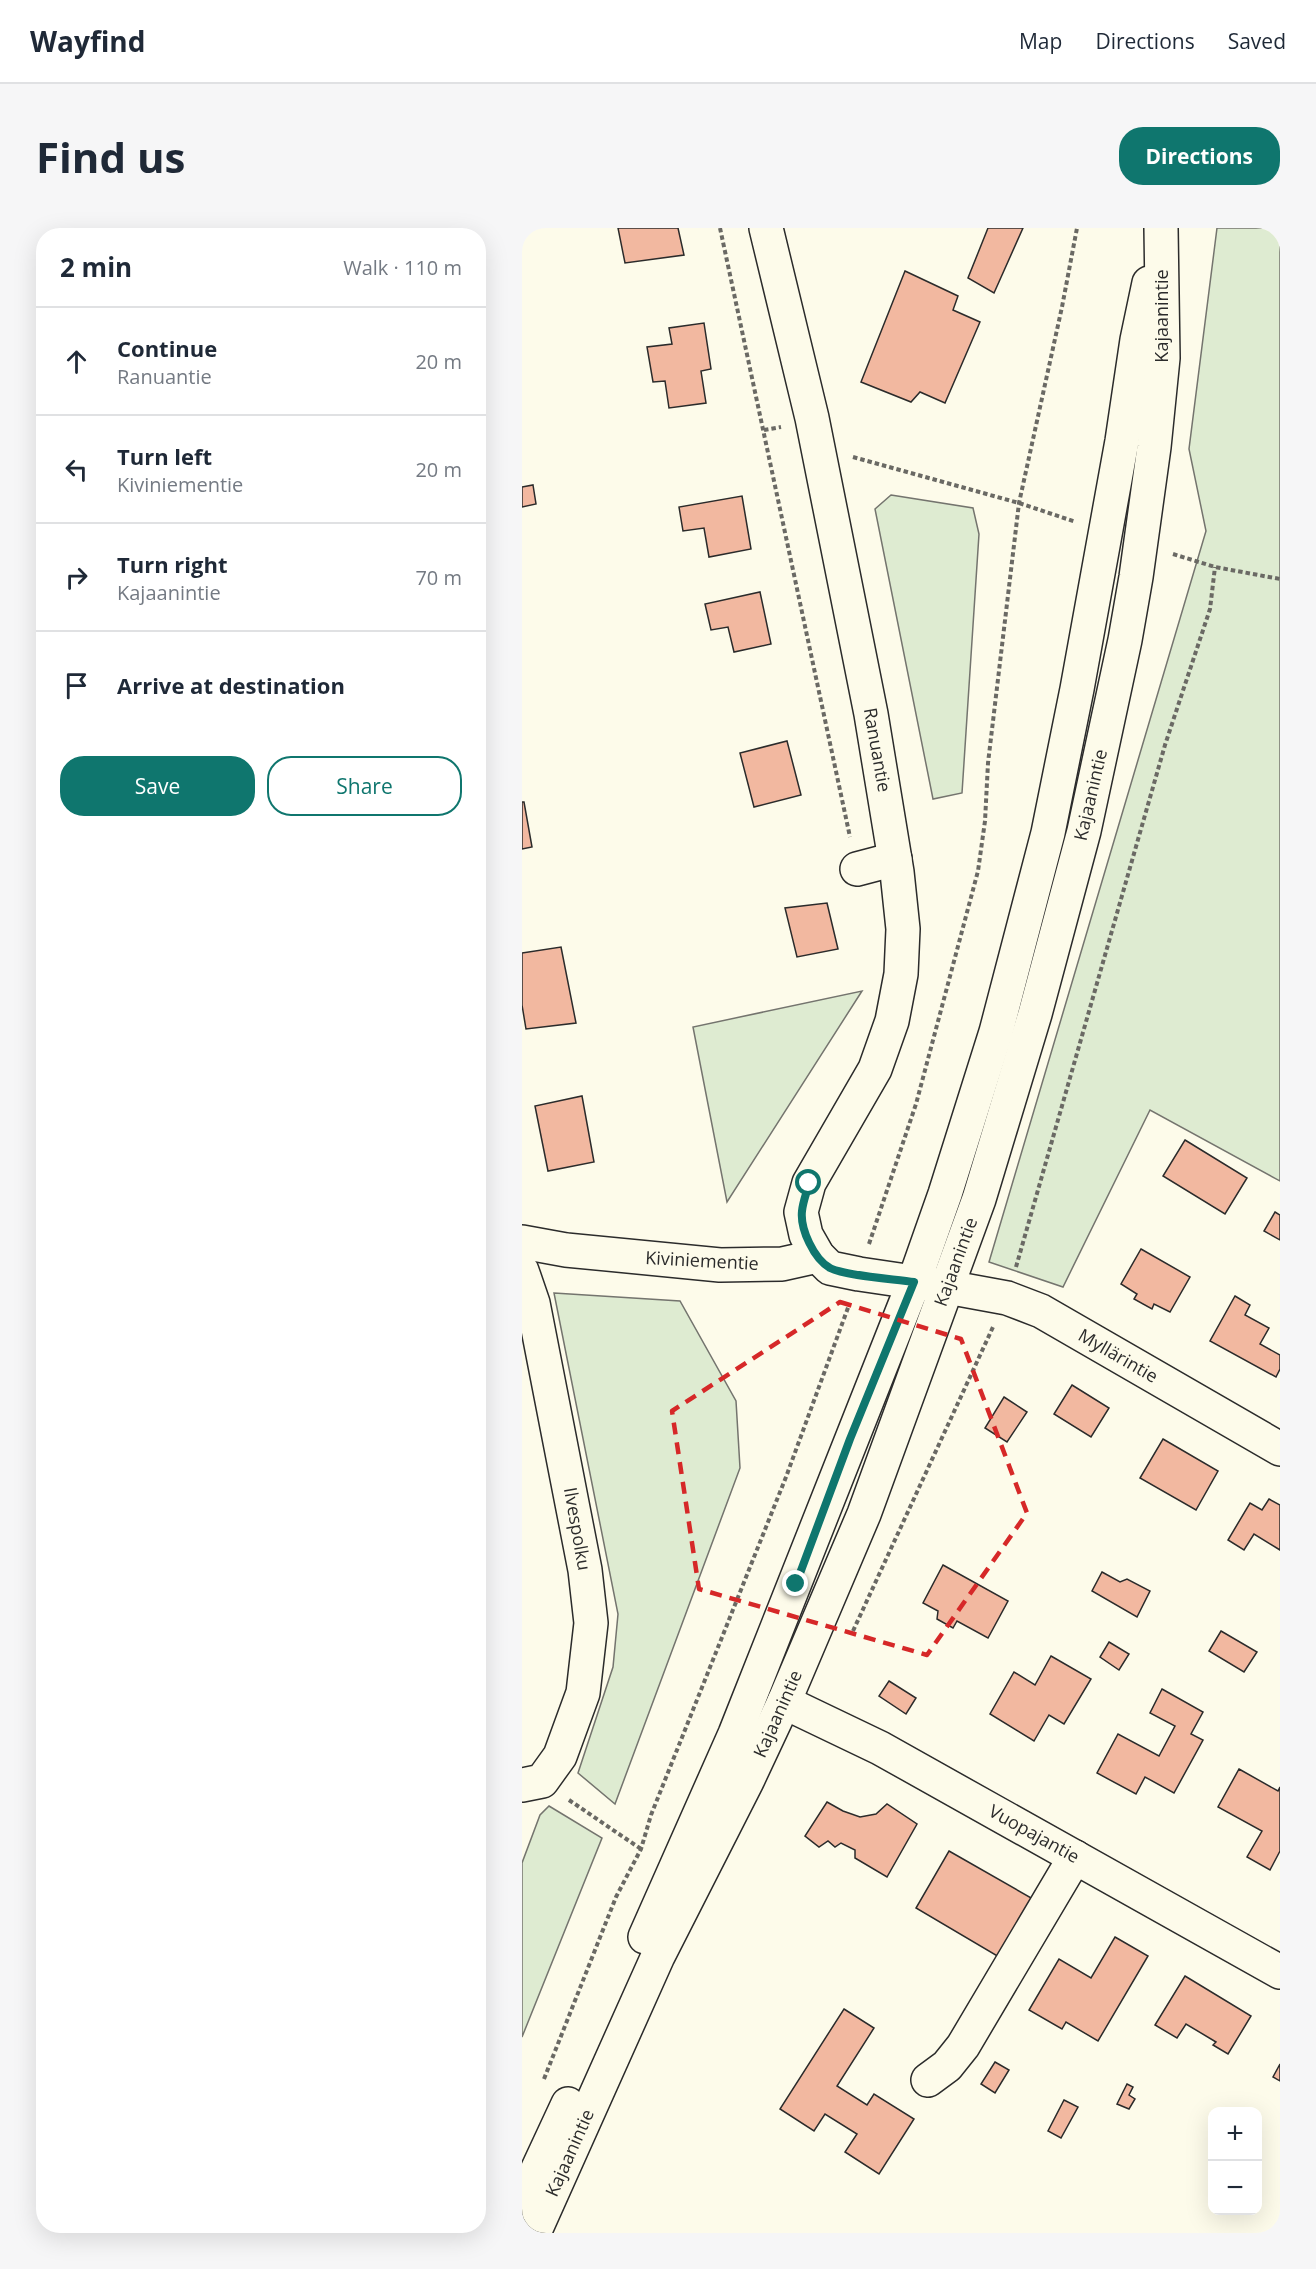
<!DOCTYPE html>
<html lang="en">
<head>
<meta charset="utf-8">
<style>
  :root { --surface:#fff; --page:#f6f6f7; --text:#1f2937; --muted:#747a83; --line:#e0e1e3; --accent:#0f766e }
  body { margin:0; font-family:"Open Sans",sans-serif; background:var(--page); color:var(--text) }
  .controls { position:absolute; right:18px; bottom:18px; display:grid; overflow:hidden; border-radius:12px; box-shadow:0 6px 24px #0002 }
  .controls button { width:54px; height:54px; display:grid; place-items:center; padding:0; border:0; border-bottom:2px solid var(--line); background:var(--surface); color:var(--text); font:30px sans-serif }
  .stop { position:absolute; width:18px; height:18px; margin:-14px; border:4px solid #0f766e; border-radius:50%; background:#fff }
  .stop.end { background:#0f766e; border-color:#fff; box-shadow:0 2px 6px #0008 }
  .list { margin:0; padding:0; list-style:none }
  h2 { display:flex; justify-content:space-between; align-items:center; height:78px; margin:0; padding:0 24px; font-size:26px }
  h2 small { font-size:20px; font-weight:400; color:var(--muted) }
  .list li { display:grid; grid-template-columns:39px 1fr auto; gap:18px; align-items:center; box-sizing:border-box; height:108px; padding:0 24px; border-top:2px solid var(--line) }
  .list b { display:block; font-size:22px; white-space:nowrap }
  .list p { margin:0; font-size:20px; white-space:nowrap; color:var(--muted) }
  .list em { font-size:20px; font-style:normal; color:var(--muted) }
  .actions { display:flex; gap:12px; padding:18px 24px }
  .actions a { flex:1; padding:14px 0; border:2px solid var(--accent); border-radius:24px; text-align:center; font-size:21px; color:var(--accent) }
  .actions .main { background:var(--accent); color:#fff }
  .icon { flex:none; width:33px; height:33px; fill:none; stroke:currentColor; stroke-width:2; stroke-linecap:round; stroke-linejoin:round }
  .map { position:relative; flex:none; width:758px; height:2005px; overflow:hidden; border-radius:24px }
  header { display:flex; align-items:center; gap:36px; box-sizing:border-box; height:84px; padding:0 30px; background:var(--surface); border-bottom:2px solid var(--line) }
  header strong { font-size:28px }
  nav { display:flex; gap:33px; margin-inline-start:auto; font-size:21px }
  .intro { display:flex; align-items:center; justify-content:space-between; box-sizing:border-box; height:144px; padding:0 36px }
  h1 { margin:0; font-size:42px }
  .button { padding:15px 27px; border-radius:24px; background:var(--accent); color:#fff; font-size:21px; font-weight:700 }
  main { display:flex; gap:36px; padding:0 36px }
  aside { flex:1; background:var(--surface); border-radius:24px; box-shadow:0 6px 24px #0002 }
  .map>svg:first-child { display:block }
</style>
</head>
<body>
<header>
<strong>Wayfind</strong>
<nav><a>Map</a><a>Directions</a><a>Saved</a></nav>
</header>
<div class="intro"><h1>Find us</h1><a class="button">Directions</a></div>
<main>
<aside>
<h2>2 min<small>Walk · 110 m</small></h2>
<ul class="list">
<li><svg class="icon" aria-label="ahead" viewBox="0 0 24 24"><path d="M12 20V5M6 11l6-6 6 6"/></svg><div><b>Continue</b><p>Ranuantie</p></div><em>20 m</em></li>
<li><svg class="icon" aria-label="left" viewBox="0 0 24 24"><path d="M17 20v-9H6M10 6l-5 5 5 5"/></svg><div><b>Turn left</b><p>Kiviniementie</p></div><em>20 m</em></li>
<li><svg class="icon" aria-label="right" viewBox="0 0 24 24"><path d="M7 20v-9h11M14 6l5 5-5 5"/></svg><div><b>Turn right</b><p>Kajaanintie</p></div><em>70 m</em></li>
<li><svg class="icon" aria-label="arrive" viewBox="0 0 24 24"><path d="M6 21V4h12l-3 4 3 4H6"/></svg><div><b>Arrive at destination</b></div></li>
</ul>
<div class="actions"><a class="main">Save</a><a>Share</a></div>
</aside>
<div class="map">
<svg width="758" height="2005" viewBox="0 0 758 2005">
  <rect width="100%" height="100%" fill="#fdfbea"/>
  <g fill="#deebd1" stroke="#74746e" stroke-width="1.5">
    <polygon points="695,0 758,0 758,953 628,882 541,1059 467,1034 684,303 667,221"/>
    <polygon points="369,267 451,280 457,306 440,565 411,571 353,281"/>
    <polygon points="340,763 205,974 171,799"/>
    <polygon points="32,1065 158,1073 214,1173 218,1240 93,1576 56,1545 91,1439 96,1386"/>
    <polygon points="27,1578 80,1610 0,1809 0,1635 18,1587"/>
  </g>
  <g fill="#f2b8a0" stroke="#2b2b2b" stroke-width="1.5">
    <polygon points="96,0 156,0 162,27 103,35"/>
    <polygon points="466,0 501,0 472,65 446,50"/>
    <polygon points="383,43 436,68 431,82 458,94 423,175 398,164 389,174 339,154"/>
    <polygon points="182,95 189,141 179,143 184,175 147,180 143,153 131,154 125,119 150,116 147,100"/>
    <polygon points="11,257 14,276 0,279 0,259"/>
    <polygon points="220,268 229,321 187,329 182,300 161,303 157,279"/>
    <polygon points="238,364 249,416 212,424 206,399 189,402 183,376"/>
    <polygon points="265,513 279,567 232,579 218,525"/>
    <polygon points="0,574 2,574 10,619 0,621"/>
    <polygon points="305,675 316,721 275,729 263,680"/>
    <polygon points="39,719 54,795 4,801 0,777 0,725"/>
    <polygon points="60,868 72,934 26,943 13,878"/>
    <polygon points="663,912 725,950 703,986 641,948"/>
    <polygon points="753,984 758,987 758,1012 742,1003"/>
    <polygon points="619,1021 668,1049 648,1084 632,1076 630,1081 612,1071 615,1066 599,1056"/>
    <polygon points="713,1068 728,1077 723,1087 747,1100 738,1116 758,1127 758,1141 754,1149 688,1113"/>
    <polygon points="550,1157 587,1180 569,1209 532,1186"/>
    <polygon points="482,1169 505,1184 485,1214 463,1200"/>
    <polygon points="641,1211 696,1243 674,1282 618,1250"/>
    <polygon points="747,1271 758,1277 758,1322 732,1306 722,1322 706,1312 728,1275 740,1282"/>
    <polygon points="421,1337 486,1373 466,1410 435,1393 431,1400 415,1391 416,1383 401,1375"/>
    <polygon points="580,1344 598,1354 605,1351 628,1363 615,1389 570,1363"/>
    <polygon points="699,1403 735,1424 722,1444 687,1423"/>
    <polygon points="587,1414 607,1426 597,1442 578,1429"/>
    <polygon points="529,1428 569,1451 542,1496 527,1487 512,1513 468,1486 492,1444 513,1457"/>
    <polygon points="367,1453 394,1470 384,1486 357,1468"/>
    <polygon points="640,1461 681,1484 669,1506 681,1512 652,1565 623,1549 614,1566 575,1545 596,1506 637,1528 653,1498 628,1485"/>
    <polygon points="717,1541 756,1563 758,1559 758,1623 748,1642 725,1629 740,1603 696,1579"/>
    <polygon points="305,1574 321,1583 338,1589 354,1586 365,1576 395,1596 365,1649 333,1630 333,1622 319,1615 313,1619 306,1613 297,1619 283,1608"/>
    <polygon points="427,1623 511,1671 477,1729 394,1680"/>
    <polygon points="593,1709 626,1728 576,1813 544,1794 540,1801 507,1782 537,1731 569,1750"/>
    <polygon points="663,1748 729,1788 706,1826 691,1817 694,1814 664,1796 655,1810 633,1797"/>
    <polygon points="322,1781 352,1800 315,1858 345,1877 352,1866 392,1891 357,1946 323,1924 335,1906 303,1886 292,1903 258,1881"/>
    <polygon points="473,1834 487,1842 473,1865 459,1856"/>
    <polygon points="758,1836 758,1853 751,1849"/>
    <polygon points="605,1856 611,1859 607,1867 613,1871 607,1881 595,1876"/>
    <polygon points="542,1872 556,1879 539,1910 526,1903"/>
  </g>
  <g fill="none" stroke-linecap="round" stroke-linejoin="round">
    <g stroke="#2b2b2b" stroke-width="36">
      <g id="minor">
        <polyline points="244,0 290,190 349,486 375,644 381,701 379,746 370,793 353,841 287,955 279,984 284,1007 296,1028 308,1040 337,1046 425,1059 485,1070 519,1083 758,1221"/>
        <polyline points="335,641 373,631"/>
        <polyline points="0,1014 44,1022 198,1037 260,1036 296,1028"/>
        <polyline points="0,1043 11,1075 63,1342 69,1395 61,1465 38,1528 20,1553 0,1557"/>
        <polyline points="262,1474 358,1520 758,1744"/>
        <polyline points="406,1852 425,1838 441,1818 553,1629"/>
      </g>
    </g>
    <g stroke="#2b2b2b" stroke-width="36">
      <g id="major">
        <polyline points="123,1709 213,1506 392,1054 423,966 474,804 526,605 555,461 600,213 615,112 627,55"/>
        <polyline points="0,1975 46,1876"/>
        <polyline points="12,2005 136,1728 225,1553 262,1474 342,1286 457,971 513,786 562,603 603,412 614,349 632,219 641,130 639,0"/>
      </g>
    </g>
    <g stroke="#6a6964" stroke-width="4" stroke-dasharray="4.5 3" stroke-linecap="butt">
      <polyline points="198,0 328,609"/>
      <polyline points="242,202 259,199"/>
      <polyline points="331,229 497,275 554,294"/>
      <polyline points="651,326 693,339 758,351"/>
      <polyline points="347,1016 394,876 456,643 463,593 466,535 497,275 540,79 555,0"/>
      <polyline points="494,1039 643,517 688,381 693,339"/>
      <polyline points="331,1403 471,1099"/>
      <polyline points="47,1572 119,1621"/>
      <polyline points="22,1851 94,1669 119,1621 129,1587 264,1249 327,1077"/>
    </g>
    <use href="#minor" stroke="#fdfbea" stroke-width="33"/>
    <use href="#major" stroke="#fdfbea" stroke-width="33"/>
  </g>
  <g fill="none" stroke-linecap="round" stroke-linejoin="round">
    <path stroke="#0f766e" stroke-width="8" d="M 274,1356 L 328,1211 L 392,1054 C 373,1051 324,1048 308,1040 C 292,1031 278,1001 280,983 C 281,973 285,964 287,955"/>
  </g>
  <path fill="none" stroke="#d62828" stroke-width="4.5" stroke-dasharray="12 8" stroke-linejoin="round" d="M 318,1074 L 439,1111 L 505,1285 L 405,1427 L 177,1361 L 150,1183 Z"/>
  <g text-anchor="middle" stroke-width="4.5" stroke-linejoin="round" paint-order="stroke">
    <g font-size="18" fill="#2b2b2b" stroke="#fdfbea">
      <text transform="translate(640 88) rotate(-90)" y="6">Kajaanintie</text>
      <text transform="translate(355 522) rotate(80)" y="6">Ranuantie</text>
      <text transform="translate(569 567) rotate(-77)" y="6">Kajaanintie</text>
      <text transform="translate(180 1033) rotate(3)" y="6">Kiviniementie</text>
      <text transform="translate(434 1034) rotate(-70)" y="6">Kajaanintie</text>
      <text transform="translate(596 1128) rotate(30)" y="6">Myllärintie</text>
      <text transform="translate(55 1301) rotate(80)" y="6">Ilvespolku</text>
      <text transform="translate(256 1486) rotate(-66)" y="6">Kajaanintie</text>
      <text transform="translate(512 1606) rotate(29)" y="6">Vuopajantie</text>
      <text transform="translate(48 1925) rotate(-66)" y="6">Kajaanintie</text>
    </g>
  </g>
</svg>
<div class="controls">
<button>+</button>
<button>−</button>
</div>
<div class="stop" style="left:287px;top:955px"></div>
<div class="stop end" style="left:274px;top:1356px"></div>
</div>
</main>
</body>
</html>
